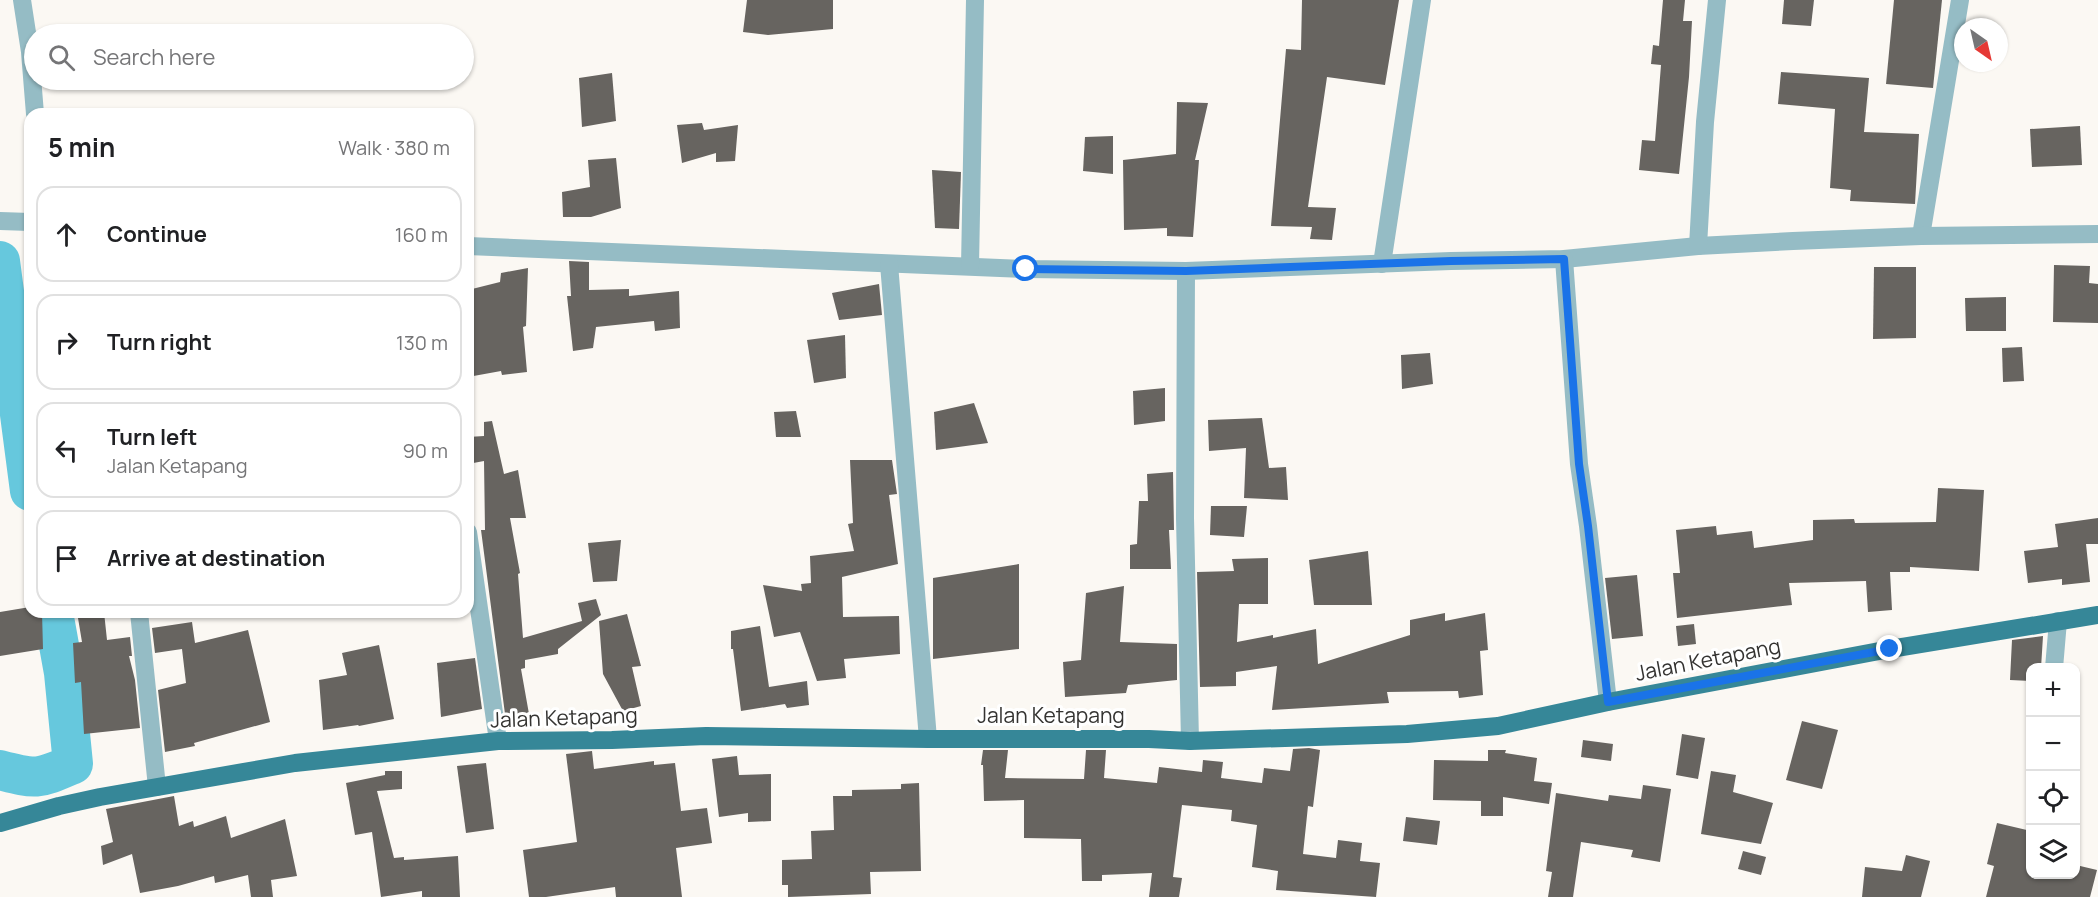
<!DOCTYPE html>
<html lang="en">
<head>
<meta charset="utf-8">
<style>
  :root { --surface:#fff; --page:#f2f2f2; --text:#202124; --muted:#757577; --line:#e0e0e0 }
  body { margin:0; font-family:Manrope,sans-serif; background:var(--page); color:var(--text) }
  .controls { position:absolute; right:18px; bottom:18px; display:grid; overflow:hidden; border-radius:12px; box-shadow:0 2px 4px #0004 }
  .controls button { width:54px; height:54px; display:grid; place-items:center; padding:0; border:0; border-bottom:2px solid var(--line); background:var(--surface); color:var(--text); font:30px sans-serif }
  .compass { position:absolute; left:1954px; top:18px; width:54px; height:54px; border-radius:50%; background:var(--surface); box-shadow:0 2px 4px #0004; rotate:146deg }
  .stop { position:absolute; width:18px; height:18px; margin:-14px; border:4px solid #1a73e8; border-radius:50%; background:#fff }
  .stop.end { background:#1a73e8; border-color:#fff; box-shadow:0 2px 6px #0008 }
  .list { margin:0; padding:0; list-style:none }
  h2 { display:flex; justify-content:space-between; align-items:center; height:78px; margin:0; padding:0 24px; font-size:26px }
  h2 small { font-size:20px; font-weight:400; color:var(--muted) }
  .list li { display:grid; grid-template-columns:39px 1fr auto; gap:18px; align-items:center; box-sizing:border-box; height:96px; margin:0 12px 12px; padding:0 12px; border:2px solid var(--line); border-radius:18px }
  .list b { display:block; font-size:22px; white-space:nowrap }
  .list p { margin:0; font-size:20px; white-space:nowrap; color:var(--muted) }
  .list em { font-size:20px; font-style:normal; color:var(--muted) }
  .icon { flex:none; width:33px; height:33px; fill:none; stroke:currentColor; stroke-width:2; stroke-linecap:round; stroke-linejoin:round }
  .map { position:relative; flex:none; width:2098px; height:897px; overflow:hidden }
  .search { position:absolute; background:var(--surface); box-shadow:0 2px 4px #0004; left:24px; top:24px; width:450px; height:66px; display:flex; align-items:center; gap:15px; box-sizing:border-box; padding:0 21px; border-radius:33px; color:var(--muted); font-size:22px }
  .panel { position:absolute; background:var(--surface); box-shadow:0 2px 4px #0004; left:24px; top:108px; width:450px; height:510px; border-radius:18px }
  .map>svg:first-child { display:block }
</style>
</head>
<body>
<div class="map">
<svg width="2098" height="897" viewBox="0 0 2098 897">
  <rect width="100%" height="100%" fill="#fbf8f3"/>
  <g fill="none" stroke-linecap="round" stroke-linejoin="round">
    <g stroke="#66c8dd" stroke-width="40">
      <polyline points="0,261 30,491"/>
      <path d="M 0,770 C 38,780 38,779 73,764 L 64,673 L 53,612"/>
    </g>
  </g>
  <g fill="#676460">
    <polygon points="747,0 833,0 833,29 768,35 743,32"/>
    <polygon points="1302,0 1399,0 1385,85 1327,77 1308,207 1336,208 1332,240 1310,239 1312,227 1271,226 1286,49 1301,50"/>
    <polygon points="1663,0 1685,0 1683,21 1692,21 1689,77 1679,174 1639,170 1642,140 1655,141 1661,65 1651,64 1653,45 1659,46"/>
    <polygon points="1784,0 1814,0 1811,26 1782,24"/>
    <polygon points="1894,0 1942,0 1933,88 1886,84"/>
    <polygon points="1781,72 1869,78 1864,132 1919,134 1915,204 1850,201 1851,190 1830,188 1835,109 1778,104"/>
    <polygon points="612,73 616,121 582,127 579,78"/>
    <polygon points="1177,102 1208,103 1195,160 1199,160 1193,237 1167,236 1167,228 1124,230 1123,160 1176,154"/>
    <polygon points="702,123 704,130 738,125 735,161 716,162 716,153 682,163 677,125"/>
    <polygon points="2080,126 2082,165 2032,167 2030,129"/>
    <polygon points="1113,136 1113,174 1083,171 1085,137"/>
    <polygon points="616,158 621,208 591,217 563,217 562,192 590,187 588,160"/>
    <polygon points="932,170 961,172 959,229 935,228"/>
    <polygon points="569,261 589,262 589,290 629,289 629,296 679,291 680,328 655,331 654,321 596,327 593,348 573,351 567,296 571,296"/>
    <polygon points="2054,265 2090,266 2089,283 2098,284 2098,323 2053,322"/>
    <polygon points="1874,267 1916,267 1916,338 1873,339"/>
    <polygon points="528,268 526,326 523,327 527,372 502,375 501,371 468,377 468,290 500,282 501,273"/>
    <polygon points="879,284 882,315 839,320 832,293"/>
    <polygon points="2006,297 2006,331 1966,331 1965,298"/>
    <polygon points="845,335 846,378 814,383 807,340"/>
    <polygon points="2022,347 2024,381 2003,382 2002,348"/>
    <polygon points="1430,353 1433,384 1402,389 1401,355"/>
    <polygon points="1165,388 1165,421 1134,425 1133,391"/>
    <polygon points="974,403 988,443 936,450 934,412"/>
    <polygon points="796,411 801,437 776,437 774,412"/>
    <polygon points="1262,418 1269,468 1286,467 1288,500 1244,498 1246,448 1209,451 1208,420"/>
    <polygon points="492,421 504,474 518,470 526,518 510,518 520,573 518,574 523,638 582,621 578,603 596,599 601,615 558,649 558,654 525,660 525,668 521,669 529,714 505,714 481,530 485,530 484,461 468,464 468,437 484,436 484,422"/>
    <polygon points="850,460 892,460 897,494 889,495 898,564 842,577 843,617 899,616 900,654 844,659 846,678 817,681 800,632 774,637 763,585 802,591 801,584 811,583 810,556 854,551 848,524 853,523"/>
    <polygon points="1173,472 1174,530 1169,530 1171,569 1130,569 1130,545 1137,544 1139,501 1148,501 1147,474"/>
    <polygon points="1938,488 1984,490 1979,571 1910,567 1910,572 1890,572 1892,610 1868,612 1866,581 1789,583 1792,605 1677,618 1673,573 1680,573 1676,530 1716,526 1717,535 1752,531 1754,548 1813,540 1813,520 1854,519 1855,523 1936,522"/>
    <polygon points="1211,506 1247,506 1244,537 1210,535"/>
    <polygon points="2098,518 2098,544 2086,544 2090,582 2062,585 2062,579 2028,583 2024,551 2058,547 2055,524"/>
    <polygon points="621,540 617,581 593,582 588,543"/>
    <polygon points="1368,551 1372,605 1314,605 1309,560"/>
    <polygon points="1268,558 1268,604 1239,604 1237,642 1273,635 1273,638 1316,629 1318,664 1410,635 1410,620 1445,613 1445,621 1485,613 1488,650 1480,651 1483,695 1459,698 1458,691 1387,692 1389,703 1272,710 1277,666 1236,672 1236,686 1200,687 1197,572 1234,571 1232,559"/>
    <polygon points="1019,564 1019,649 933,659 933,578"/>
    <polygon points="1637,575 1643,636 1612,639 1605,578"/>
    <polygon points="1124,586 1120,642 1177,644 1177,680 1128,685 1126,693 1065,697 1063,662 1081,660 1086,593"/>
    <polygon points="30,607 30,612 42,612 43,649 0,656 0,612"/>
    <polygon points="77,612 104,612 107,640 130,637 132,656 129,656 135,680 140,728 84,734 81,682 75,683 73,643 82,642"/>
    <polygon points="627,614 641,666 632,667 641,706 623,711 603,674 599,621"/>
    <polygon points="192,622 195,643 248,630 270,722 194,743 195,746 165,752 158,690 186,683 182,649 155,653 152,628"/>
    <polygon points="1694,624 1696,644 1678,646 1676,626"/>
    <polygon points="760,626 769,687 807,681 809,705 787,708 785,704 741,711 733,649 731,649 731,631"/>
    <polygon points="2043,636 2041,668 2031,668 2031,681 2010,680 2012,640"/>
    <polygon points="379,645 394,719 359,726 358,725 323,730 319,680 347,675 342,653"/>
    <polygon points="475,658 482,709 441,717 437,663"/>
    <polygon points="1802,721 1838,730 1822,789 1786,780"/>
    <polygon points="1682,734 1705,738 1698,779 1676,775"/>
    <polygon points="1583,740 1613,744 1611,761 1581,757"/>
    <polygon points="1309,748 1320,750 1313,807 1308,806 1303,854 1336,858 1338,840 1362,843 1360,861 1380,863 1376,897 1276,890 1278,871 1252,867 1257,825 1231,821 1232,810 1182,805 1173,877 1182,878 1179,897 1149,897 1152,873 1102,875 1102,881 1082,881 1081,839 1024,838 1024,800 984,801 983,765 981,765 983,750 1008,750 1005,778 1084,779 1086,750 1106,750 1104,778 1157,783 1159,767 1202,772 1203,760 1223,762 1221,778 1262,783 1264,768 1290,771 1293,749"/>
    <polygon points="1488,750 1506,750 1505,753 1537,758 1534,781 1552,783 1549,804 1503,797 1503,816 1481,816 1481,801 1433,800 1434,760 1488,761"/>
    <polygon points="592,751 594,769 654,761 654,765 675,763 681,811 707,808 712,843 676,848 682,897 616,897 615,887 546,897 529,897 523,850 577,842 566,754"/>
    <polygon points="737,756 739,775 771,774 771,821 748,822 748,813 719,817 712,759"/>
    <polygon points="486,763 494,829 466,833 457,766"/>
    <polygon points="385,771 402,771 402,789 377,791 394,858 404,857 404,860 458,856 460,897 422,897 422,891 381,897 372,832 355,835 346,783 385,775"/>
    <polygon points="1711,771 1736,775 1733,792 1773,803 1761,844 1701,834"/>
    <polygon points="919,783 921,871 870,872 871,894 788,897 788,885 782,885 782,860 812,859 811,831 834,830 833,796 852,796 852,790 901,789 901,784"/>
    <polygon points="1643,785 1671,789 1660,862 1631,857 1633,850 1581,842 1573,897 1548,897 1552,872 1546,871 1556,793 1608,801 1609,795 1641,799"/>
    <polygon points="174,796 179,826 193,821 194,827 226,816 231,838 285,819 297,876 271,880 273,897 251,897 248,875 215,883 214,876 178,886 140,893 132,854 103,865 101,846 113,842 106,809"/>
    <polygon points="1406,817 1440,821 1437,845 1403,841"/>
    <polygon points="1997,823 2031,831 2031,874 2076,874 2076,865 2097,870 2090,897 1986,897 1994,866 1987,864"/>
    <polygon points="1743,851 1766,857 1761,875 1738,869"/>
    <polygon points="1906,855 1930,861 1921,897 1862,897 1865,867 1902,871"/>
  </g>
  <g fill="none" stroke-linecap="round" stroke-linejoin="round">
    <g stroke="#95bcc5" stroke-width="18">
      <polyline points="22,0 30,52 35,114"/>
      <polyline points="0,221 30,222"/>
      <polyline points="1921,236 1960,0"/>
      <polyline points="468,246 1026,269 1186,271 1451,261 1564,259 1698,246 1793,241 1921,236 2098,234"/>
      <polyline points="1698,246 1705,122 1717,0"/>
      <polyline points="1564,259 1579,464 1588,526 1608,702"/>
      <polyline points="889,264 928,739"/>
      <polyline points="1382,264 1422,0"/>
      <polyline points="970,266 975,0"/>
      <polyline points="1186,271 1185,518 1190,741"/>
      <polyline points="468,532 498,741"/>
      <polyline points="139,612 157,787"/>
      <polyline points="2054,668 2058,621"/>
    </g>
    <polyline stroke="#368798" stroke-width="18" points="0,823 59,806 100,797 295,763 498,741 612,740 706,736 928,739 1149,739 1190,741 1407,734 1498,726 1608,702 1890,649 2098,615"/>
  </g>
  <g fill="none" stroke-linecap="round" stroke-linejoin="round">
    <polyline stroke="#1a73e8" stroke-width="8" points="1026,269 1186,271 1451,261 1564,259 1579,464 1588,526 1608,702 1890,649"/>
  </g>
  <g text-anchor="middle" stroke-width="6" stroke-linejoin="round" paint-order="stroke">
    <g font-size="21" fill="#343331" stroke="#fff">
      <text transform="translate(1708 660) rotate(-11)" y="7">Jalan Ketapang</text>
      <text x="1051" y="723">Jalan Ketapang</text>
      <text transform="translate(564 718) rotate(-2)" y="7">Jalan Ketapang</text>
    </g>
  </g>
</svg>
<div class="controls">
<button>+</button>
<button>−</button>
<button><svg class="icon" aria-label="locate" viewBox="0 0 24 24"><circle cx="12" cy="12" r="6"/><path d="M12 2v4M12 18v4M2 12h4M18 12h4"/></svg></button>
<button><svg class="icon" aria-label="layers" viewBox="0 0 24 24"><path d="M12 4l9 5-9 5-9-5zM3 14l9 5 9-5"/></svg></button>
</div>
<svg class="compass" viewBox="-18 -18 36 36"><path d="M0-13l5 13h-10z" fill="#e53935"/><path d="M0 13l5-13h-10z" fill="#757577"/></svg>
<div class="stop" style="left:1026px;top:269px"></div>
<div class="stop end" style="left:1890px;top:649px"></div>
<div class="search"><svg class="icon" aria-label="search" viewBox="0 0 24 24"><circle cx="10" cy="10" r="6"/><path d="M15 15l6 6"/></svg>Search here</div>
<section class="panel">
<h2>5 min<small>Walk · 380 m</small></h2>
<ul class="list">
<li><svg class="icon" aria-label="ahead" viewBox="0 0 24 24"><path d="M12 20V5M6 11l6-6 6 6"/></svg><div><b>Continue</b></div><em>160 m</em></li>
<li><svg class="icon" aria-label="right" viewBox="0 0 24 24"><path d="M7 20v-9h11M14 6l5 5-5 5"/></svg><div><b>Turn right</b></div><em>130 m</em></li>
<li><svg class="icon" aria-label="left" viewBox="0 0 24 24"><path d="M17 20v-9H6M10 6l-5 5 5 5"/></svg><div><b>Turn left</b><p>Jalan Ketapang</p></div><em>90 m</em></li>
<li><svg class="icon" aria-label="arrive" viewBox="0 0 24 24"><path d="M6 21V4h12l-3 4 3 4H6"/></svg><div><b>Arrive at destination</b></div></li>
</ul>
</section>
</div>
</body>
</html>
